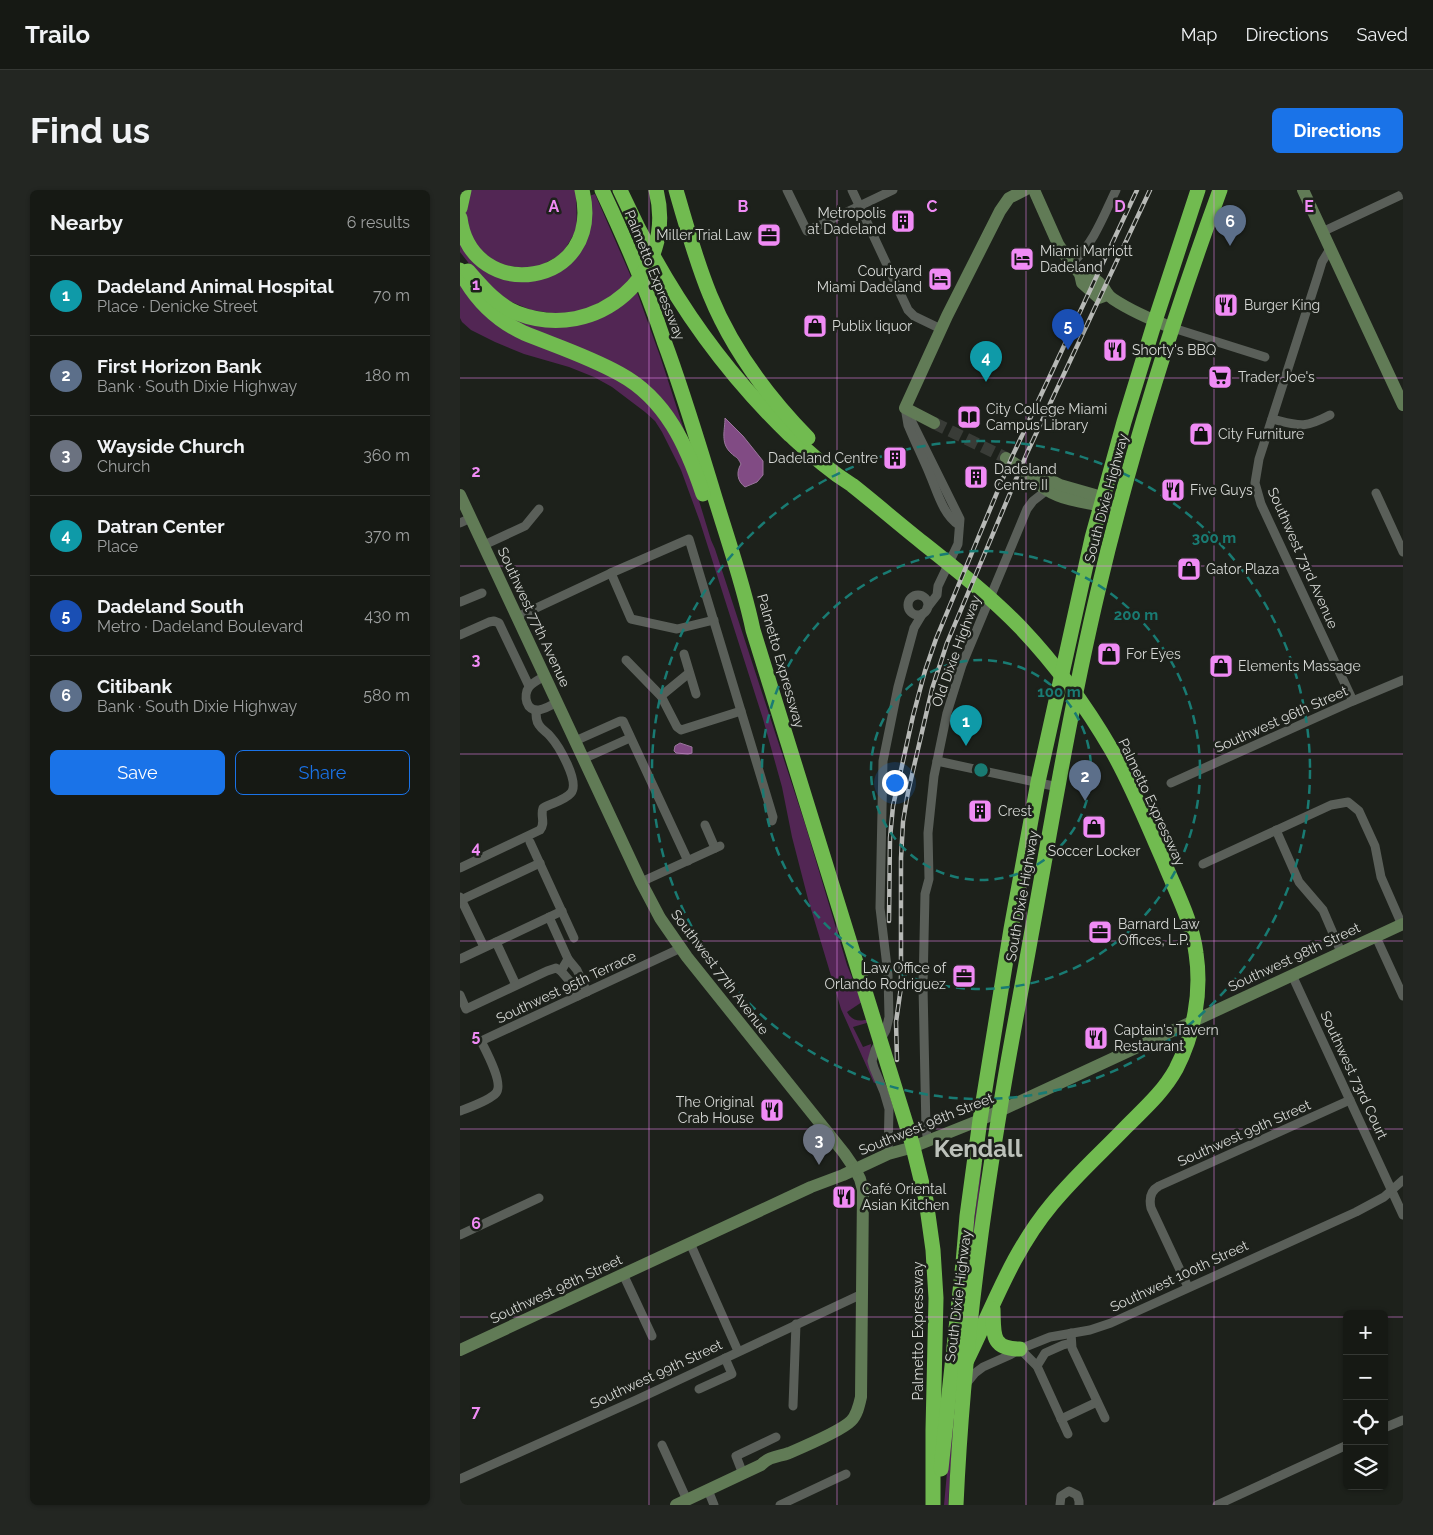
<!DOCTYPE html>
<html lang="en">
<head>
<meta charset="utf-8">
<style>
  :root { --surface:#161914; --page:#232622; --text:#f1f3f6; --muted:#9ea0a0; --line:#353834; --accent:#1a73e8 }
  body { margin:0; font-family:Raleway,sans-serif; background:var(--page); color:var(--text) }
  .controls { position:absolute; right:15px; bottom:15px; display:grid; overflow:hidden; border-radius:8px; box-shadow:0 1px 4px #0004 }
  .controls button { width:45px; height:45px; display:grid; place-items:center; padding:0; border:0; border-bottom:1px solid var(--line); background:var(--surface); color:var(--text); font:25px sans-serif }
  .you { position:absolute; left:434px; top:592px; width:18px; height:18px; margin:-12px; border:4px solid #fff; border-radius:50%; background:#1a73e8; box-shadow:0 0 0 8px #1a73e833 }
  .badge { display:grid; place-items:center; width:32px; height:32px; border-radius:50%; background:var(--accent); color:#fff; font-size:16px; font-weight:700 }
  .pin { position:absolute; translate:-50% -41px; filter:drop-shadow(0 1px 2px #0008) }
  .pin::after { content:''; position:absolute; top:26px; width:18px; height:15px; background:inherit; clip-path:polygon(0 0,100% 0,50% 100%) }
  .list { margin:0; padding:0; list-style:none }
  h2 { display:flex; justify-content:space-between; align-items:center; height:65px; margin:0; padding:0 20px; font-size:21px }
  h2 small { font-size:16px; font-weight:400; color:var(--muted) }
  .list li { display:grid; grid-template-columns:32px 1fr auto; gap:15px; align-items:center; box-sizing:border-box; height:80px; padding:0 20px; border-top:1px solid var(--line) }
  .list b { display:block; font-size:19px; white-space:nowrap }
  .list p { margin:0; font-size:16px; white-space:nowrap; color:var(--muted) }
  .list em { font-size:16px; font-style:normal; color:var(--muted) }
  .actions { display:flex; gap:10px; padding:15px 20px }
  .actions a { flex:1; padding:11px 0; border:1px solid var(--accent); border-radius:8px; text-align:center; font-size:18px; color:var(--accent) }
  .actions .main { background:var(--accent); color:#fff }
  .icon { flex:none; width:28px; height:28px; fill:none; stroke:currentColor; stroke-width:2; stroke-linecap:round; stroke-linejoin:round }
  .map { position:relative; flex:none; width:943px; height:1315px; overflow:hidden; border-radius:8px }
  header { display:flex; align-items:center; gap:30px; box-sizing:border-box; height:70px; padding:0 25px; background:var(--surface); border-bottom:1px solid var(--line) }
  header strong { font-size:24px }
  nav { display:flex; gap:28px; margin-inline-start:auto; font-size:18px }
  .intro { display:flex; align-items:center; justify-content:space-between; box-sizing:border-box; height:120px; padding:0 30px }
  h1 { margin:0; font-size:35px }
  .button { padding:12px 22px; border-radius:8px; background:var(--accent); color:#fff; font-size:18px; font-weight:700 }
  main { display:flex; gap:30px; padding:0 30px }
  aside { flex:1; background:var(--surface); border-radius:8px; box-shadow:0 1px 4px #0004 }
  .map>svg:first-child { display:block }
</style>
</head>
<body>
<header>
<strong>Trailo</strong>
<nav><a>Map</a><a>Directions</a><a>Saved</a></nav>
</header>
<div class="intro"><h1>Find us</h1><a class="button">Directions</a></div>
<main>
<aside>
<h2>Nearby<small>6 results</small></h2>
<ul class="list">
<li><span class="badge" style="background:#0f9aa8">1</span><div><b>Dadeland Animal Hospital</b><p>Place · Denicke Street</p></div><em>70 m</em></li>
<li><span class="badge" style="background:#5c6f8a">2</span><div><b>First Horizon Bank</b><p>Bank · South Dixie Highway</p></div><em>180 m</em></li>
<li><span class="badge" style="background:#6b7280">3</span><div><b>Wayside Church</b><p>Church</p></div><em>360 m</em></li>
<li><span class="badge" style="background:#0f9aa8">4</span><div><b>Datran Center</b><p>Place</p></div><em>370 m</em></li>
<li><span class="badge" style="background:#1a4fb4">5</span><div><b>Dadeland South</b><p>Metro · Dadeland Boulevard</p></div><em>430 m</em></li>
<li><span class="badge" style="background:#5c6f8a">6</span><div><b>Citibank</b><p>Bank · South Dixie Highway</p></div><em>580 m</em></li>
</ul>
<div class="actions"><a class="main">Save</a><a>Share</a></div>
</aside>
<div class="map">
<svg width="943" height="1315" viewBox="0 0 943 1315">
  <rect width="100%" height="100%" fill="#1d211b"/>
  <g fill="#522654">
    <polygon points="10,0 116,0 117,39 102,64 74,79 39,75 14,54 5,25"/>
    <polygon points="135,4 172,89 154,105 123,121 98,124 71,120 47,110 18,85 0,62 0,43 33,82 103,76 129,6"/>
    <path d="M 0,92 L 8,105 L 147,183 L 186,209 L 217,253 L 236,301 L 251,350 L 255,359 L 345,634 L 387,775 L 402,812 L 387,822 C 392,831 399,832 409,829 L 410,832 L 393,837 L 403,857 L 411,854 L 409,872 L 416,892 L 414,893 L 381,819 L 348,709 L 332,647 L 322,597 L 303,529 L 240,332 L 221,280 L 202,242 L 195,231 L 185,222 L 152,197 L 134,187 L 109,177 L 64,164 L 35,152 L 11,140 L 2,132 L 0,128 Z"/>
    <polygon points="177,102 200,166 226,246 213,223 68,139 42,121 81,135"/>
    <polygon points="521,973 522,973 517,1025 498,1177 488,1315 484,1315 496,1185"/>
  </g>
  <g fill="#814b84" stroke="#9a759c">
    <path d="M 265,228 L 283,246 L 303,271 L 303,285 L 297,292 L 285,297 C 277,291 276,282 281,274 C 277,266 276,268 271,263 C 260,253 265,240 265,228 Z"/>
    <polygon points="220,553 232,557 232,563 228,564 216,563 214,561 215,556"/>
  </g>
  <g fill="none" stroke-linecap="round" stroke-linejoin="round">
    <polyline stroke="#393c37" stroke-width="12" stroke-dasharray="12 6" stroke-linecap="butt" points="474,233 546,268"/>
    <g stroke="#5a5f59" stroke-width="9">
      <polyline points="327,0 347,41 433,0"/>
      <polyline points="392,0 448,120 454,126 481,139"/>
      <polyline points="862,42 943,4"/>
      <polyline points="870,59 862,72 859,82 799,269 795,293 801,314 893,511"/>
      <path d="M 612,73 C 634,53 643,27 656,0"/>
      <polyline points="713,138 805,167"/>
      <polyline points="445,218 500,329 498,354 478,396 477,405 467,418"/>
      <path d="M 446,223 L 448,235 C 455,252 463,268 470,285 C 477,301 483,325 499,335"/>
      <path d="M 812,229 C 840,236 843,239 870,225"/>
      <polyline points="916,303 943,362"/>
      <polyline points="0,333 11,328"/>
      <polyline points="24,355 65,336 79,319"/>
      <polyline points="151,383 171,429 217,439 254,430"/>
      <circle cx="458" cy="415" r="10"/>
      <polyline points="0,412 22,403"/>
      <polyline points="57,427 151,383 229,349 313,627 312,631"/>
      <polyline points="0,445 29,432 34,431 39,433 69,496"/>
      <polyline points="224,464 236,504"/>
      <polyline points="166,470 201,506 217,537 221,540 281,521"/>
      <path d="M 85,486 C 80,489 73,492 69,497 C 63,505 66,522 79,520 C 85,519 92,515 97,512"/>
      <polyline points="201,506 229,483"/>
      <polyline points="115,551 160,531 163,531 228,671"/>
      <polyline points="123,569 170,548"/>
      <polyline points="477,571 598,597"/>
      <polyline points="711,593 893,511 943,490"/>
      <polyline points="245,635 255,658"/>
      <polyline points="816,640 839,692 863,720 881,762"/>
      <polyline points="70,652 114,748"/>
      <polyline points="743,674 871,615 888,612 899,621 915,656 921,687 942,735"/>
      <path d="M 0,678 L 80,640 C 86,633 80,626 83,618 C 91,613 104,611 111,603 C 120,592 99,556 90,546 C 87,542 82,540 79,535 C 76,531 76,526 76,520"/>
      <polyline points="181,692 260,656"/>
      <polyline points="0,707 24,757"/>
      <polyline points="1,710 80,673"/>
      <polyline points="89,727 108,769 117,780 127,802"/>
      <polyline points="916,747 943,806"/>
      <polyline points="36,752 56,795"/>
      <polyline points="0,769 102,721"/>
      <polyline points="108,769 101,781 113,795 118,806"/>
      <polyline points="832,785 943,1025"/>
      <polyline points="0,805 6,819 87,781 96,778 101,781"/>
      <path d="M 0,921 C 10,917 29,911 36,903 C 44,894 26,861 21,851 L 221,758"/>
      <polyline points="468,951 466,940 463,796 465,704 469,689 468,643 474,586 487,523 502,475 567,319 573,311 587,300"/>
      <polyline points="428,964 429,919 424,902 414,878 412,871 415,860 426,840 429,827 428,785 420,718 423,571 438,497 454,438 463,423"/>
      <polyline points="0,1045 79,1008"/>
      <polyline points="230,1053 278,1161"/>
      <polyline points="163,1084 192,1146"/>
      <path d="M 728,1097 L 691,1018 C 689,1009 690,1001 699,996 L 890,910"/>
      <polyline points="611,1143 612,1158 645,1228"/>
      <polyline points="560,1159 577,1176 608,1244"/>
      <polyline points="577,1176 585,1163 603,1155 611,1153"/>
      <polyline points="506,1194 515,1183 523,1177 550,1165 560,1159 590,1147 630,1140 651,1133 896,1022 924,1007 943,990"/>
      <polyline points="239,1199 272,1184 265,1168"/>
      <polyline points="333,1216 336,1134"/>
      <polyline points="601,1229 637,1212"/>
      <polyline points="924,1238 943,1230"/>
      <polyline points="202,1255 227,1310"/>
      <polyline points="283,1284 276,1266 316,1247"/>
      <polyline points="0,1289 176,1210 402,1104"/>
      <polyline points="248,1300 254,1315"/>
      <polyline points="320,1315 386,1284"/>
      <polyline points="600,1315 601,1306 609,1301 617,1305 619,1311 619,1315"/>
      <polyline points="757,1315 887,1255"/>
    </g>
    <g stroke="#617b56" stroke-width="12">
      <polyline points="574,0 598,54 606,66 620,84 622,93 639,108 647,105"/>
      <polyline points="843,0 943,215"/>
      <path d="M 620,84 C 630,86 637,89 643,97 C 647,102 647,105 653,109 C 671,121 692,130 713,138"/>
      <polyline points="474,233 445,218 487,126 540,21 549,8 565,0"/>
      <path d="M 546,268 C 562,276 572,291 587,300 C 608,313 635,313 659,319"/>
      <polyline points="576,285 581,285 600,295 635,305 642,315"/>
      <path d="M 0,305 L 181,692 L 200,728 L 227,767 L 384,963 L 395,979 L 400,989 L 403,1000 L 401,1207 C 399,1216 397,1225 391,1231 C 381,1241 343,1257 329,1263 C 318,1267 310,1266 301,1275 L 216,1315"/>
      <polyline points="0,1160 351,997 383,985 428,964 450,958 520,930 943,734"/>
    </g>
    <g stroke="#71bb50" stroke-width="15">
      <path d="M 142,0 C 165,49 187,99 204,151 C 222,199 237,249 252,298 C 266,345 283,392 293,440 L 452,953 L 466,1010 L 473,1060 L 476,1108 L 473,1240 L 473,1315"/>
      <path d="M 160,0 C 201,91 258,176 330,245 C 351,264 368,280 392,295 C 416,314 439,334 463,353 C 497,380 531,407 561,438 C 596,475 626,516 651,559 C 672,595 687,634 704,672 C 716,702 732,731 736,763 C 742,803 734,844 716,879 C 704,901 685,918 667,936 C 642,962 615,986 592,1014 C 552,1062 534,1115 507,1170"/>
      <path d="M 216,0 C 226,35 236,71 250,105 C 272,159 308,207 348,248"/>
      <polyline points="0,18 4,0"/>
      <path d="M 0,28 C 11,115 146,99 122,0"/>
      <path d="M 0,80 C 14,108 36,130 64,143 C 96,156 130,167 160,184 C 206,209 227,256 243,304"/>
      <path d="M 8,81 C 22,97 37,115 57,123 C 137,154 218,83 196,0"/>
      <path d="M 533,1119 C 534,1143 530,1159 560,1159"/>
      <polyline points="481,1279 503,1073 507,1026 520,930 551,739 578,592 632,348 664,232 695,131 738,0"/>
      <path d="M 496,1315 C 502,1182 518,1050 540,919 C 549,861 561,803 571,746 C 592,631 611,515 638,401 C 670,265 712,131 760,0"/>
    </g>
    <g stroke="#b7b9b6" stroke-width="4.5">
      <g id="rail">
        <polyline points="429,731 430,648 433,616 453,526 465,481 476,449 551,269 677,0"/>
        <polyline points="437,870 436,832 441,797 441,668 443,632 448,602 472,499 487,453 567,263 690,0"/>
      </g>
    </g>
    <use href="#rail" stroke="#1d211b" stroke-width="2.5" stroke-dasharray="8" stroke-linecap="butt"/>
  </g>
  <path fill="none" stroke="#f08bf5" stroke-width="1" stroke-opacity="0.55" d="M 189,0 L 189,1315M 377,0 L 377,1315M 566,0 L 566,1315M 754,0 L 754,1315M 0,188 L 943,188M 0,376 L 943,376M 0,564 L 943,564M 0,751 L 943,751M 0,939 L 943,939M 0,1127 L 887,1127M 924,1127 L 943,1127"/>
  <g fill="none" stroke="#197b73" stroke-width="2.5" stroke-dasharray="9 6">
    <circle cx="521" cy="580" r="110"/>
    <circle cx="521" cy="580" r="219"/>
    <circle cx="521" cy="580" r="329"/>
  </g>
  <defs>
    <g id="building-square" transform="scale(1.25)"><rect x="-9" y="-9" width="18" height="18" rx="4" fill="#f08bf5" stroke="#1d211b"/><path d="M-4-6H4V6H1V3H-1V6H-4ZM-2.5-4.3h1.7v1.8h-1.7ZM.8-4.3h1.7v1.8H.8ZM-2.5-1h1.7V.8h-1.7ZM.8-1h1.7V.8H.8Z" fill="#111"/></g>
    <g id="office-square" transform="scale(1.25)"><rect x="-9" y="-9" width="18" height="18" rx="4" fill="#f08bf5" stroke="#1d211b"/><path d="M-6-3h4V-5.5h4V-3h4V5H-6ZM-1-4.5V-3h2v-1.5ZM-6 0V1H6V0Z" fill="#111"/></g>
    <g id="hotel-square" transform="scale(1.25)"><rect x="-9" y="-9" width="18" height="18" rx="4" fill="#f08bf5" stroke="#1d211b"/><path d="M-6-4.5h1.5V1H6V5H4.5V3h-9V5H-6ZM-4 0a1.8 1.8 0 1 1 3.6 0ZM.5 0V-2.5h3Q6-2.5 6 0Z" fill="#111"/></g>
    <g id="restaurant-square" transform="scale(1.25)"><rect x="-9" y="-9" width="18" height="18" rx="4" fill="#f08bf5" stroke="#1d211b"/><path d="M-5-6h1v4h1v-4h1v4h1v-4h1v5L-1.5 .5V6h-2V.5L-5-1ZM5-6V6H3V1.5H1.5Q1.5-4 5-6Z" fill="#111"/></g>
    <g id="shop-square" transform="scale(1.25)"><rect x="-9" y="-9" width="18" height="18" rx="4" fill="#f08bf5" stroke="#1d211b"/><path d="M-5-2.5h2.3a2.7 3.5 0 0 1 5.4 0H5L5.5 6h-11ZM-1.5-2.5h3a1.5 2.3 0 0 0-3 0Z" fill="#111"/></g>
    <g id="supermarket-square" transform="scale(1.25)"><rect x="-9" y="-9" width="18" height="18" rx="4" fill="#f08bf5" stroke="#1d211b"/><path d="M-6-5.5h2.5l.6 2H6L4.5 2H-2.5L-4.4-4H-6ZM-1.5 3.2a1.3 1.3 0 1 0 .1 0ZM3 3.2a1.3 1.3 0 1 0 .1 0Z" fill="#111"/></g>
    <g id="library-square" transform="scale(1.25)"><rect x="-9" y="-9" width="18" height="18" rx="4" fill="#f08bf5" stroke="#1d211b"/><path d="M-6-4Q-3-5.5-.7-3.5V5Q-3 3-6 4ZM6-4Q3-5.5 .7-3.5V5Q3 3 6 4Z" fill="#111"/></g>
  </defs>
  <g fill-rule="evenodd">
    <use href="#building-square" x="443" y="31"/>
    <use href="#office-square" x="309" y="45"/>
    <use href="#hotel-square" x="562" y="69"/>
    <use href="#hotel-square" x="480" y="89"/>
    <use href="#restaurant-square" x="766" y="115"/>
    <use href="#shop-square" x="355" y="136"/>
    <use href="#restaurant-square" x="655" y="160"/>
    <use href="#supermarket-square" x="760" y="187"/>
    <use href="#library-square" x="509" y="227"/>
    <use href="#shop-square" x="741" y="244"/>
    <use href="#building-square" x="435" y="268"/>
    <use href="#building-square" x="516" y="287"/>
    <use href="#restaurant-square" x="713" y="300"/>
    <use href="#shop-square" x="729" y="379"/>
    <use href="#shop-square" x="649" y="464"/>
    <use href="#shop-square" x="761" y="476"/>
    <use href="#building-square" x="520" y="621"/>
    <use href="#shop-square" x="634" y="637"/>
    <use href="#office-square" x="640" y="742"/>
    <use href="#office-square" x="504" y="786"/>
    <use href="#restaurant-square" x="636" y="848"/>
    <use href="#restaurant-square" x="312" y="920"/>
    <use href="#restaurant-square" x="384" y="1007"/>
  </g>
  <g text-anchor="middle" stroke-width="5" stroke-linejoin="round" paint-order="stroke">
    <g font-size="14" fill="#d6d8d5" stroke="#1d211b" text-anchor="start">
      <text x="426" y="28" text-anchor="end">Metropolis<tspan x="426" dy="16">at Dadeland</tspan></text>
      <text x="292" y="50" text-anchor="end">Miller Trial Law</text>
      <text x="580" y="66">Miami Marriott<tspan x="580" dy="16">Dadeland</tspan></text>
      <text x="462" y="86" text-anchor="end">Courtyard<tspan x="462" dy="16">Miami Dadeland</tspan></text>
      <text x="784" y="120">Burger King</text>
      <text x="372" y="141">Publix liquor</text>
      <text x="672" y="165">Shorty's BBQ</text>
      <text x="778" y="192">Trader Joe's</text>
      <text x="526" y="224">City College Miami<tspan x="526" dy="16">Campus Library</tspan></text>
      <text x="758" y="249">City Furniture</text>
      <text x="418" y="273" text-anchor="end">Dadeland Centre</text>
      <text x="534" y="284">Dadeland<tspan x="534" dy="16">Centre II</tspan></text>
      <text x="730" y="305">Five Guys</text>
      <text x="746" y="384">Gator Plaza</text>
      <text x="666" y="469">For Eyes</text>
      <text x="778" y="481">Elements Massage</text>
      <text x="538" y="626">Crest</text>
      <text x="634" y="666" text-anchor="middle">Soccer Locker</text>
      <text x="658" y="739">Barnard Law<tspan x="658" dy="16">Offices, L.P.</tspan></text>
      <text x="486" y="783" text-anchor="end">Law Office of<tspan x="486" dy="16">Orlando Rodriguez</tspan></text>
      <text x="654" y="845">Captain's Tavern<tspan x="654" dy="16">Restaurant</tspan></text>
      <text x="294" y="917" text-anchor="end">The Original<tspan x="294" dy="16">Crab House</tspan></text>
      <text x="402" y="1004">Café Oriental<tspan x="402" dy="16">Asian Kitchen</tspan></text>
    </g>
    <g font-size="14" fill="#d6d8d5" stroke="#1d211b">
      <text transform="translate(195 85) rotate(68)" y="5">Palmetto Expressway</text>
      <text transform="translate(646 308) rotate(-75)" y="5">South Dixie Highway</text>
      <text transform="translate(843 368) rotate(66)" y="5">Southwest 73rd Avenue</text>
      <text transform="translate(74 427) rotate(65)" y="5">Southwest 77th Avenue</text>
      <text transform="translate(496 461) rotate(-70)" y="5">Old Dixie Highway</text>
      <text transform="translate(321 471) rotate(74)" y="5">Palmetto Expressway</text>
      <text transform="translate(821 529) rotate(-24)" y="5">Southwest 96th Street</text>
      <text transform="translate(692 612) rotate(65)" y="5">Palmetto Expressway</text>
      <text transform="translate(562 706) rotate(-80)" y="5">South Dixie Highway</text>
      <text transform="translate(834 767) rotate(-25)" y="5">Southwest 98th Street</text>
      <text transform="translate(260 782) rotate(53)" y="5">Southwest 77th Avenue</text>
      <text transform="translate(106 797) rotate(-25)" y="5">Southwest 95th Terrace</text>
      <text transform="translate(894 885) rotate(65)" y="5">Southwest 73rd Court</text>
      <text transform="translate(466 934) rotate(-22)" y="5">Southwest 98th Street</text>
      <text transform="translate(784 943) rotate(-24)" y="5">Southwest 99th Street</text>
      <text transform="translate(719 1086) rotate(-25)" y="5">Southwest 100th Street</text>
      <text transform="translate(96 1099) rotate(-25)" y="5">Southwest 98th Street</text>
      <text transform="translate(498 1106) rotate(-83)" y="5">South Dixie Highway</text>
      <text transform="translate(458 1141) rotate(-90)" y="5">Palmetto Expressway</text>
      <text transform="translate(196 1184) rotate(-25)" y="5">Southwest 99th Street</text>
    </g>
    <g font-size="24" font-weight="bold" fill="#bcc1ba" stroke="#1d211b">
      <text x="518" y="967">Kendall</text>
    </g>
  </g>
  <g font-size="16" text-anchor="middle" font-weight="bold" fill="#f08bf5" stroke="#1d211b" stroke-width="5" stroke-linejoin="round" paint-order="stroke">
    <text x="94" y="22">A</text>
    <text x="283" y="22">B</text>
    <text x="472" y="22">C</text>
    <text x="660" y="22">D</text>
    <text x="849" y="22">E</text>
    <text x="16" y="100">1</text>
    <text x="16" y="287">2</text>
    <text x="16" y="475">3</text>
    <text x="16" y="663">4</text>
    <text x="16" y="851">5</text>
    <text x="16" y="1039">6</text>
    <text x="16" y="1227">7</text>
  </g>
  <circle cx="521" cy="580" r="8" fill="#197b73" stroke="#1d211b" stroke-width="2.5"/>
  <g font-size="15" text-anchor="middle" font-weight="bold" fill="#197b73" stroke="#1d211b" stroke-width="5" stroke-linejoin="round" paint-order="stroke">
    <text x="754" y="353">300 m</text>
    <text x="676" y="430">200 m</text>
    <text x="599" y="507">100 m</text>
  </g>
</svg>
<div class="controls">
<button>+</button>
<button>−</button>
<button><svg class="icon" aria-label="locate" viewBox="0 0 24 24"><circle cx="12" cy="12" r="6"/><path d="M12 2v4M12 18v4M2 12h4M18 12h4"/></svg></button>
<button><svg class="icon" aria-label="layers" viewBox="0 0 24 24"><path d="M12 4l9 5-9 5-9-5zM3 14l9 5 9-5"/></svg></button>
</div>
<div class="you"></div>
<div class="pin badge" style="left:506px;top:556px;background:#0f9aa8">1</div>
<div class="pin badge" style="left:625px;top:611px;background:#5c6f8a">2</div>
<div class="pin badge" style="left:359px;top:975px;background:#6b7280">3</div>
<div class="pin badge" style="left:526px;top:192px;background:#0f9aa8">4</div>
<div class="pin badge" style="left:608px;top:160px;background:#1a4fb4">5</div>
<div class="pin badge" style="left:770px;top:56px;background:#5c6f8a">6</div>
</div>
</main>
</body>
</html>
